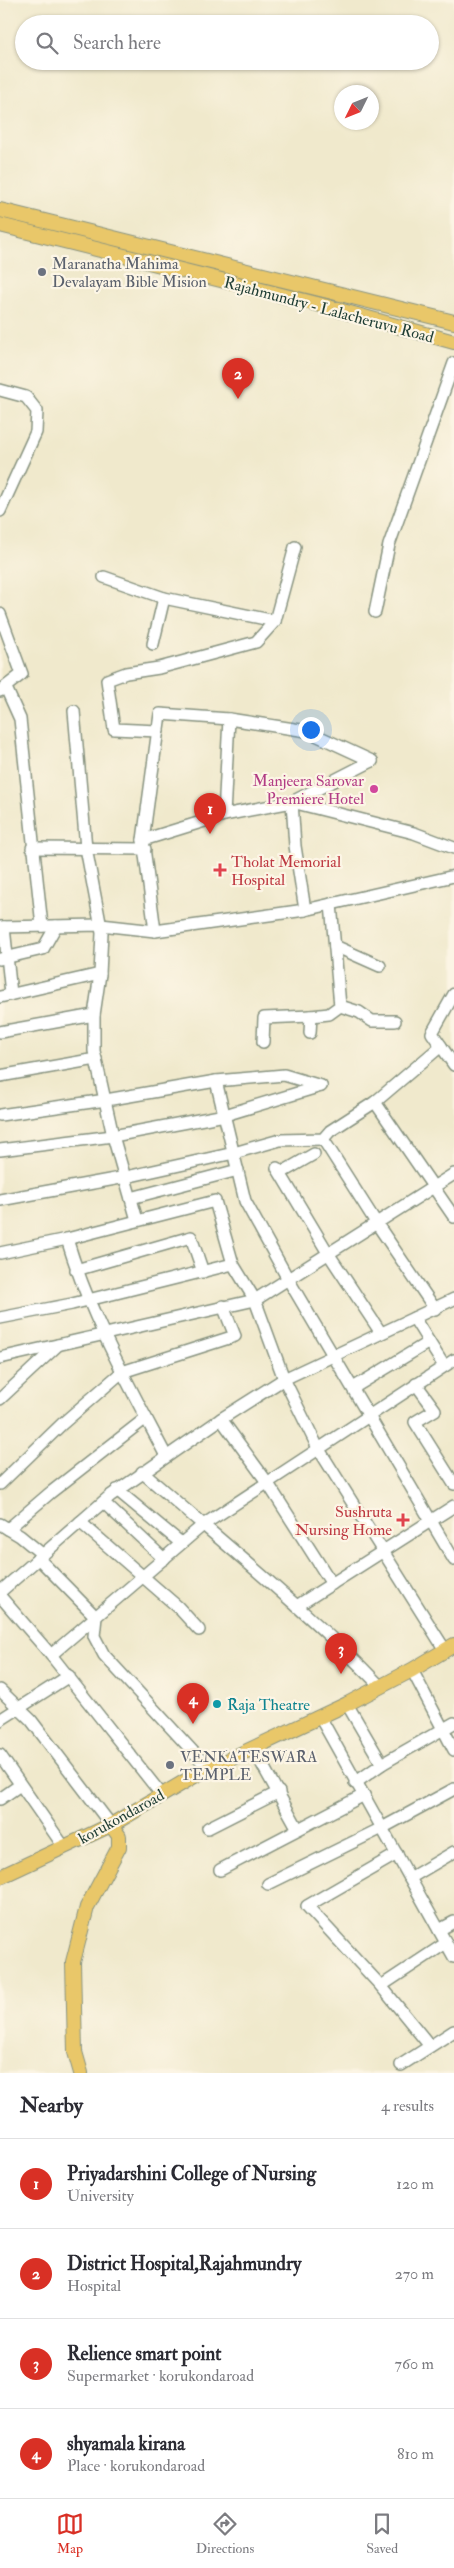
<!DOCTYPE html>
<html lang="en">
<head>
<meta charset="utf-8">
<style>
  :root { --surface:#fff; --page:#f7f7f7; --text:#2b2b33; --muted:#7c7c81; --line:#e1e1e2; --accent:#d93025 }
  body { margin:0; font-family:"IM FELL Double Pica",serif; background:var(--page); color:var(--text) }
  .compass { position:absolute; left:334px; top:85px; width:45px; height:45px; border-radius:50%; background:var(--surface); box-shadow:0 1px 4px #0004; rotate:227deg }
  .you { position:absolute; left:310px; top:729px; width:18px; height:18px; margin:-12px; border:4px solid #fff; border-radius:50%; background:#1a73e8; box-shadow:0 0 0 8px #1a73e833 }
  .badge { display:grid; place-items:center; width:32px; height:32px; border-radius:50%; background:var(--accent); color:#fff; font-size:16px; font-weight:700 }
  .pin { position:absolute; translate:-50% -41px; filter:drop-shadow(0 1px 2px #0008) }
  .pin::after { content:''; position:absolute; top:26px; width:18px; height:15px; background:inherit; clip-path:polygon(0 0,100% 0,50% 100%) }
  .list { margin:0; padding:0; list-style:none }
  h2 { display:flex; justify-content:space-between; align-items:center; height:65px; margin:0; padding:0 20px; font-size:21px }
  h2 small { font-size:16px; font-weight:400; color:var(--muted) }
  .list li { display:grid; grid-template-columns:32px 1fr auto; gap:15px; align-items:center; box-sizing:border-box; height:90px; padding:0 20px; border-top:1px solid var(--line) }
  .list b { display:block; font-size:19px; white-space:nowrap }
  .list p { margin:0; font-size:16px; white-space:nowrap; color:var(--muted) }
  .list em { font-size:16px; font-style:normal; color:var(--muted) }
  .icon { flex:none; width:28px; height:28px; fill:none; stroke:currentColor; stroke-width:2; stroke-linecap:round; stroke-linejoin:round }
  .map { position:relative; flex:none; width:454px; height:2073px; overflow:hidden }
  .search { position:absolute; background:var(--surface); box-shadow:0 1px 4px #0004; left:15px; right:15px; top:15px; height:55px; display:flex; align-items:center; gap:12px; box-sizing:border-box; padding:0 18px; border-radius:28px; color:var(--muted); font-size:19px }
  .sheet { height:425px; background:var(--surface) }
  nav { display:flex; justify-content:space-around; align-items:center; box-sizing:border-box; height:70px; border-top:1px solid var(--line); background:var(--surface); font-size:14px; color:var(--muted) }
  nav a { display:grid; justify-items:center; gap:2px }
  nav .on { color:var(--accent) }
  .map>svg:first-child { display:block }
</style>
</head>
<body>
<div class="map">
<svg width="454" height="2073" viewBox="0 0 454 2073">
  <rect width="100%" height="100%" fill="#fcf5e5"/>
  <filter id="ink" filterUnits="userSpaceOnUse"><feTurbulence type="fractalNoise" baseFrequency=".02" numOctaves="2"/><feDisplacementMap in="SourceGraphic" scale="10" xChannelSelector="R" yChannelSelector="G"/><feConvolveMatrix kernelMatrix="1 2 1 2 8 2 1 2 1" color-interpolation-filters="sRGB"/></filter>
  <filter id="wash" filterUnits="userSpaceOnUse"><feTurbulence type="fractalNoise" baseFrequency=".0096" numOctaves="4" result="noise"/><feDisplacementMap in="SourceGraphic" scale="20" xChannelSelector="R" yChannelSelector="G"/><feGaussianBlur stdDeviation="1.12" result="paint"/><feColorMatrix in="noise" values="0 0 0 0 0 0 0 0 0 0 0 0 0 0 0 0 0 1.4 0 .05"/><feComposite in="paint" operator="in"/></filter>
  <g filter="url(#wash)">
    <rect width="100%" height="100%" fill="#f0e9cc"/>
  </g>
  <g filter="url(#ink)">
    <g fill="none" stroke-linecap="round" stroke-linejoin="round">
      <g stroke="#889380" stroke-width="14">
        <g id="minor">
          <polyline points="0,390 26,397 37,411 36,432 0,511"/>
          <polyline points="104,577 164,598 275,621 295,547"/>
          <polyline points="375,612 389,545 454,363"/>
          <polyline points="0,614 22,674 0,691"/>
          <polyline points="153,644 164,598"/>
          <polyline points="6,688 20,719 42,926"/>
          <polyline points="74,711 86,848 102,933 100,974"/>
          <polyline points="158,731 114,729 107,680 126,673 159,668 256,642 275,621"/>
          <polyline points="224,815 229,719"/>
          <polyline points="143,840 224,815 292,802 372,761"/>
          <polyline points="32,848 145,849"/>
          <polyline points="305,910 295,846 292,802 414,833 454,848"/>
          <polyline points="0,927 101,925 155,931 305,910 454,876"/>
          <polyline points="4,927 11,994"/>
          <polyline points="155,931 143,840 160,714 229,719 307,731 372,761"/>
          <polyline points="335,946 380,966"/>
          <polyline points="0,959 43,949 56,926"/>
          <polyline points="0,997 100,974 94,1015"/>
          <polyline points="340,1006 359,1012 372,1021 395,1021"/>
          <polyline points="0,1032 94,1015 94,1051 113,1136 137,1220"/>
          <polyline points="310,1033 311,1016 329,1014 340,1006 331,904"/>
          <polyline points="263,1042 264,1018 311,1016"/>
          <polyline points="441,1046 432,1033 454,994"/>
          <polyline points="0,1076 96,1059"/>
          <polyline points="216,1081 245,1201 288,1279 454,1560"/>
          <polyline points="375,1102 454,1217"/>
          <polyline points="0,1115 106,1100 216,1081 284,1075 321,1086"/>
          <polyline points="323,1139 377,1224 435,1309"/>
          <polyline points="0,1150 113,1136 225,1115 321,1086"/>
          <polyline points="277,1168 328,1253 381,1333"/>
          <polyline points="281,1173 314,1154"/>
          <polyline points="131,1198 238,1170"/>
          <polyline points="0,1200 126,1177 234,1153 280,1140 323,1139 330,1131 375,1102 441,1046 454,1065"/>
          <path d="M 67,1239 C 90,1316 129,1385 166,1456"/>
          <polyline points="0,1253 67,1239 215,1201 233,1264 255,1300 284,1379 318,1448 445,1650"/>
          <polyline points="76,1270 191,1237 203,1272"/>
          <polyline points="0,1318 72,1304 233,1264"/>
          <polyline points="414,1318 444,1366"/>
          <polyline points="0,1358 255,1300 454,1174"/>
          <polyline points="416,1384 435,1410 415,1422 454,1484"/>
          <polyline points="353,1388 429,1342"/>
          <polyline points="0,1399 58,1345"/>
          <polyline points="221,1419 267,1482 332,1584"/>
          <path d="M 142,1472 C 222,1542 306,1609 380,1686"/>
          <polyline points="0,1484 62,1424 122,1372 235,1336 223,1306"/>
          <polyline points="117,1490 181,1543"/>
          <polyline points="103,1502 164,1559"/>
          <polyline points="80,1522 178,1607 199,1630"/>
          <polyline points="0,1524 20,1536 42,1554"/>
          <polyline points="8,1529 50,1493 146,1418"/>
          <polyline points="38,1558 96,1617 94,1636 104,1655 209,1769"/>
          <polyline points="0,1592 110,1496 221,1419 284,1379 454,1299"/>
          <polyline points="0,1596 51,1655 161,1794"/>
          <polyline points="297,1606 454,1506"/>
          <polyline points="51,1655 203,1525 454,1360"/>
          <polyline points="412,1670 454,1750"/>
          <polyline points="0,1690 31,1720 111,1825"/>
          <polyline points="347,1704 382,1764"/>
          <polyline points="320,1717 454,1957"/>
          <polyline points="0,1720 69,1676"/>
          <polyline points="253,1748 298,1829"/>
          <polyline points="0,1755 64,1847"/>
          <polyline points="355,1783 382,1764 454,1723"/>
          <polyline points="0,1799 20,1785"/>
          <polyline points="208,1828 279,1792"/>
          <polyline points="397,1854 307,1906 381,1986 430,2046"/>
          <polyline points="220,1870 364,1795"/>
          <polyline points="410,1878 454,1852"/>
          <polyline points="268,1884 382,1828 454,1789"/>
          <polyline points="439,1930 454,1922"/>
          <polyline points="381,1986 446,1943"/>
          <polyline points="401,2065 454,2031"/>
        </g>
      </g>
      <g stroke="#889380" stroke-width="16">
        <g id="major">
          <polyline points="0,210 454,322"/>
          <polyline points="0,225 321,305 454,342"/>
          <polyline points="0,1877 111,1825 196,1775 347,1704 412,1670 454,1645"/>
          <polyline points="81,2073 75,2052 73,1962 87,1907 119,1847 119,1836 111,1825"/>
        </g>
      </g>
      <use href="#minor" stroke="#fff" stroke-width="11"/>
      <use href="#major" stroke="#e9c769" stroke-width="14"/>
    </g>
  </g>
  <g fill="#6b7280" stroke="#fcf5e5" stroke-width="2">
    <circle cx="42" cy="272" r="5"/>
    <circle cx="170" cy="1765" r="5"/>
  </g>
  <circle fill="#d1479c" stroke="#fcf5e5" stroke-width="2" cx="374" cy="789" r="5"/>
  <g fill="#e0444e" stroke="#fcf5e5" stroke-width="2">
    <path d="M217.5 862.5h5v5h5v5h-5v5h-5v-5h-5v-5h5z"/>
    <path d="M400.5 1512.5h5v5h5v5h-5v5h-5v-5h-5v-5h5z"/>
  </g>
  <circle fill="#0f9aa8" stroke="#fcf5e5" stroke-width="2" cx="217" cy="1704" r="5"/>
  <g text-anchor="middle" stroke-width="4.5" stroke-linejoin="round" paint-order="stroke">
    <g font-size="16" fill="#5b616d" stroke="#fcf5e5" text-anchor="start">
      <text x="52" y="269">Maranatha Mahima<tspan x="52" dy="18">Devalayam Bible Mision</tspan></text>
      <text x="180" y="1762">VENKATESWARA<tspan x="180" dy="18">TEMPLE</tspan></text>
    </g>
    <g font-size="16" fill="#1f3d34" stroke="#fcf5e5">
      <text transform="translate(329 309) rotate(15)" y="6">Rajahmundry - Lalacheruvu Road</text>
      <text transform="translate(121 1816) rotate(-29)" y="6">korukondaroad</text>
    </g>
    <g font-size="16" fill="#b23c85" stroke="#fcf5e5" text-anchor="end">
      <text x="364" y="786">Manjeera Sarovar<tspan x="364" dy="18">Premiere Hotel</tspan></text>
    </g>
    <g font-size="16" fill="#be3a42" stroke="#fcf5e5" text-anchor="start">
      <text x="231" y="867">Tholat Memorial<tspan x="231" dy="18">Hospital</tspan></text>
      <text x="392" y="1517" text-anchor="end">Sushruta<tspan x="392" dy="18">Nursing Home</tspan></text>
    </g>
    <g font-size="16" fill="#0d838f" stroke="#fcf5e5" text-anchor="start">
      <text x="227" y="1710">Raja Theatre</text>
    </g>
  </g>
</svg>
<svg class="compass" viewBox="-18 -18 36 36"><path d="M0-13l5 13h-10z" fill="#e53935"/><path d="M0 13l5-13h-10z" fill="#7c7c81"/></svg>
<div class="you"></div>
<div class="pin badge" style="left:210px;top:834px">1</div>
<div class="pin badge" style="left:238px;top:399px">2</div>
<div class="pin badge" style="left:341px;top:1674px">3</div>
<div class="pin badge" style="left:193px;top:1724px">4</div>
<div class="search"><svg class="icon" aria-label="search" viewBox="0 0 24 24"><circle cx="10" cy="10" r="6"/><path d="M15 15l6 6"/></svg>Search here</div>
</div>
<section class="sheet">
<h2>Nearby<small>4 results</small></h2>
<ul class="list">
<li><span class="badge">1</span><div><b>Priyadarshini College of Nursing</b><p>University</p></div><em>120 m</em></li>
<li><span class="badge">2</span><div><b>District Hospital,Rajahmundry</b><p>Hospital</p></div><em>270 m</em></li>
<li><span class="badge">3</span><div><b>Relience smart point</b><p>Supermarket · korukondaroad</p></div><em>760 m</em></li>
<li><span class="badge">4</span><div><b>shyamala kirana</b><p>Place · korukondaroad</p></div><em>810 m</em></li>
</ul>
</section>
<nav>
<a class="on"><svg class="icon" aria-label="map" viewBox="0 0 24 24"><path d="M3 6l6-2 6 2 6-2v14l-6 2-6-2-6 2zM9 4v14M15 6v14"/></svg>Map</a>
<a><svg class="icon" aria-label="directions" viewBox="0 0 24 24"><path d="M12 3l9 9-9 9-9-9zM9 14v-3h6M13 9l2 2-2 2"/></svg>Directions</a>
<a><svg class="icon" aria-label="saved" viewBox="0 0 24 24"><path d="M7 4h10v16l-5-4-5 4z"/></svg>Saved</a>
</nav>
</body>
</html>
